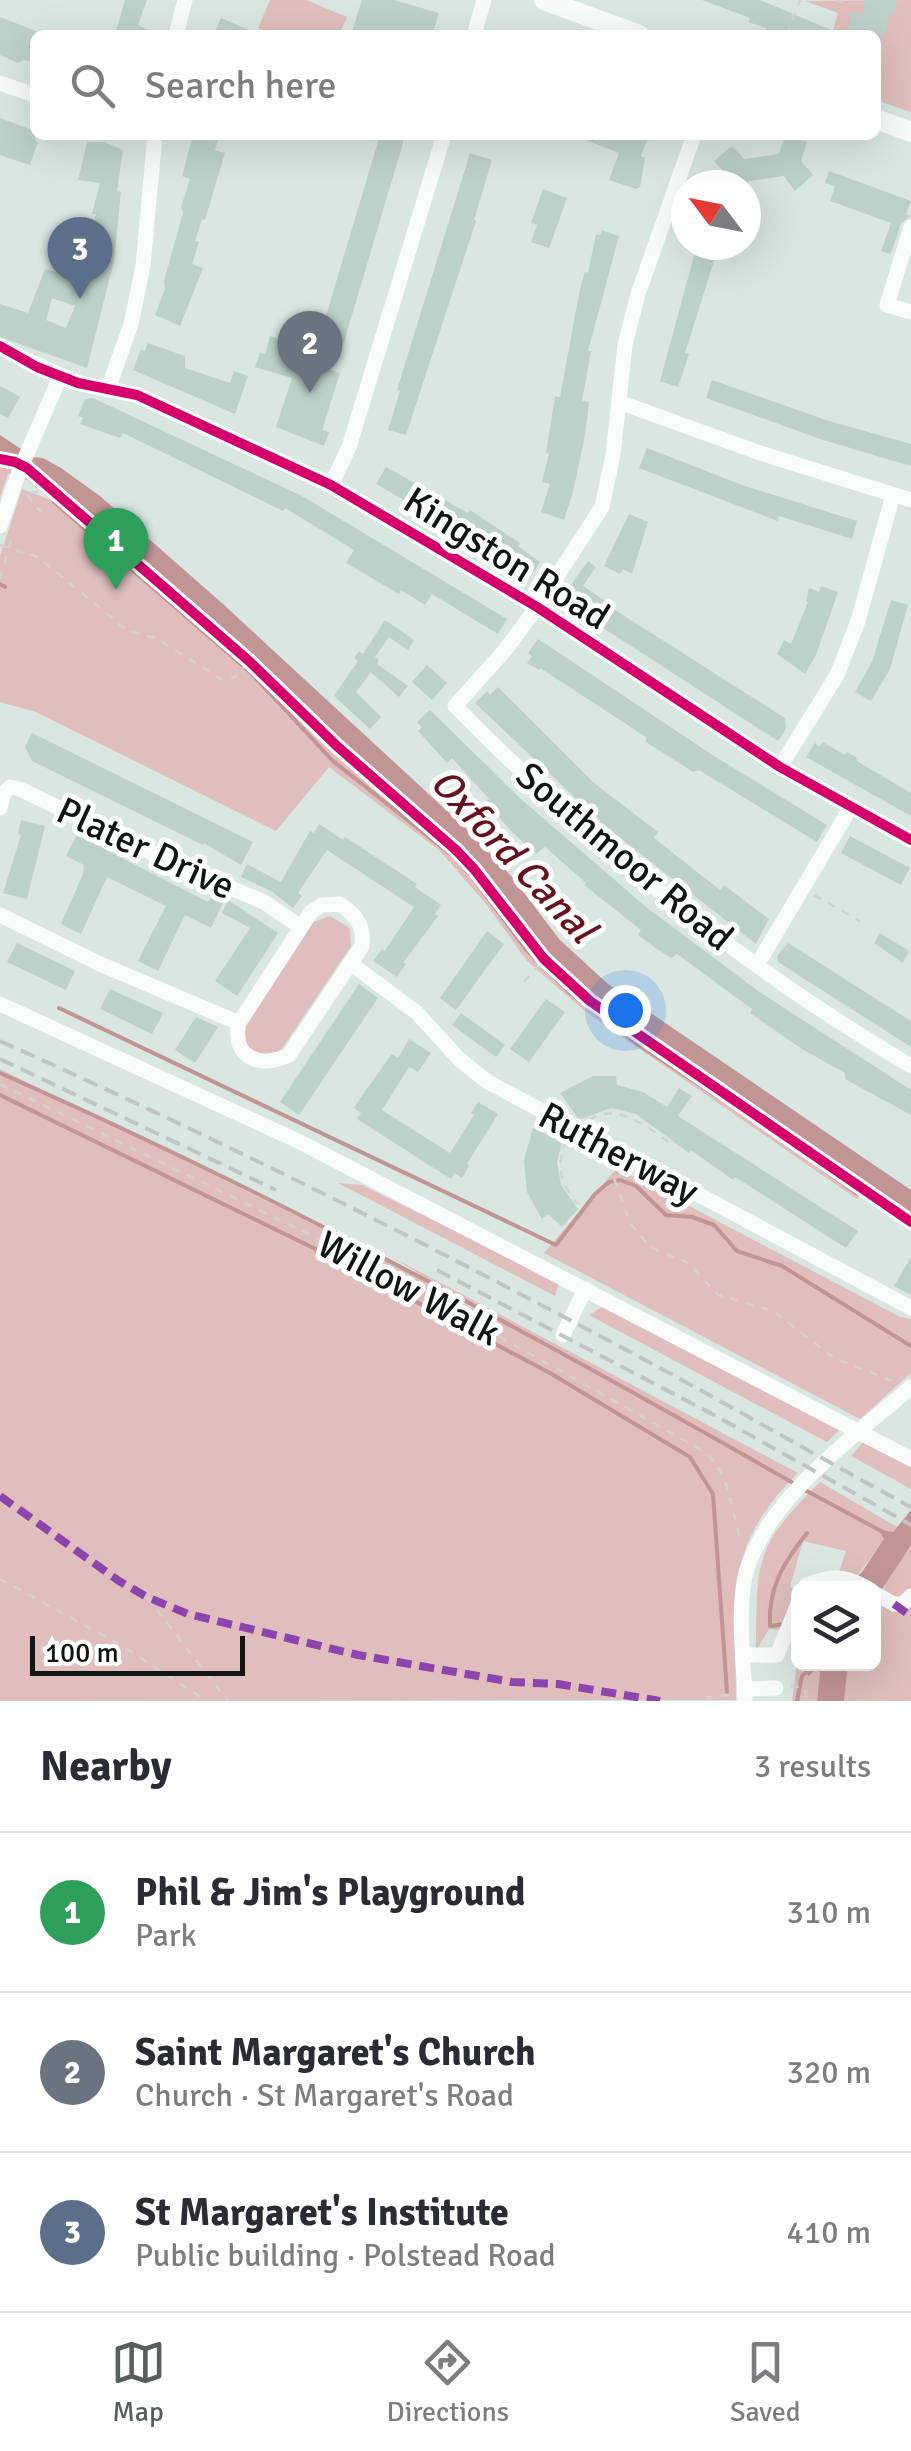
<!DOCTYPE html>
<html lang="en">
<head>
<meta charset="utf-8">
<style>
  :root { --surface:#fff; --page:#f2f2f3; --text:#2b2b33; --muted:#7c7c81; --line:#e1e1e2; --accent:#565f5b }
  body { margin:0; font-family:Signika,sans-serif; background:var(--page); color:var(--text) }
  .controls { position:absolute; right:30px; bottom:30px; display:grid; overflow:hidden; border-radius:15px; box-shadow:0 10px 40px #0002 }
  .controls button { width:90px; height:90px; display:grid; place-items:center; padding:0; border:0; border-bottom:2px solid var(--line); background:var(--surface); color:var(--text); font:50px sans-serif }
  .compass { position:absolute; left:671px; top:170px; width:90px; height:90px; border-radius:50%; background:var(--surface); box-shadow:0 10px 40px #0002; rotate:302deg }
  .scale { position:absolute; left:30px; bottom:25px; width:215px; box-sizing:border-box; padding-left:10px; border:5px solid #0f1613; border-top:0; font-size:28px; line-height:35px; white-space:nowrap; color:#0f1613; -webkit-text-stroke:8px #fff; paint-order:stroke }
  .you { position:absolute; left:625px; top:1010px; width:35px; height:35px; margin:-25px; border:8px solid #fff; border-radius:50%; background:#1a73e8; box-shadow:0 0 0 15px #1a73e833 }
  .badge { display:grid; place-items:center; width:65px; height:65px; border-radius:50%; background:var(--accent); color:#fff; font-size:32px; font-weight:700 }
  .pin { position:absolute; translate:-50% -82px; filter:drop-shadow(0 2px 5px #0008) }
  .pin::after { content:''; position:absolute; top:52px; width:35px; height:30px; background:inherit; clip-path:polygon(0 0,100% 0,50% 100%) }
  .list { margin:0; padding:0; list-style:none }
  h2 { display:flex; justify-content:space-between; align-items:center; height:130px; margin:0; padding:0 40px; font-size:42px }
  h2 small { font-size:32px; font-weight:400; color:var(--muted) }
  .list li { display:grid; grid-template-columns:65px 1fr auto; gap:30px; align-items:center; box-sizing:border-box; height:160px; padding:0 40px; border-top:2px solid var(--line) }
  .list b { display:block; font-size:38px; white-space:nowrap }
  .list p { margin:0; font-size:32px; white-space:nowrap; color:var(--muted) }
  .list em { font-size:32px; font-style:normal; color:var(--muted) }
  .icon { flex:none; width:55px; height:55px; fill:none; stroke:currentColor; stroke-width:2; stroke-linecap:round; stroke-linejoin:round }
  .map { position:relative; flex:none; width:911px; height:1701px; overflow:hidden }
  .search { position:absolute; background:var(--surface); box-shadow:0 10px 40px #0002; left:30px; right:30px; top:30px; height:110px; display:flex; align-items:center; gap:25px; box-sizing:border-box; padding:0 35px; border-radius:15px; color:var(--muted); font-size:38px }
  .sheet { height:610px; background:var(--surface) }
  nav { display:flex; justify-content:space-around; align-items:center; box-sizing:border-box; height:140px; border-top:2px solid var(--line); background:var(--surface); font-size:28px; color:var(--muted) }
  nav a { display:grid; justify-items:center; gap:5px }
  nav .on { color:var(--accent) }
  .map>svg:first-child { display:block }
</style>
</head>
<body>
<div class="map">
<svg width="911" height="1701" viewBox="0 0 911 1701">
  <rect width="100%" height="100%" fill="#dae6e2"/>
  <g fill="#dfbebd">
    <polygon points="270,0 306,0 347,17 339,35 274,35 258,28"/>
    <polygon points="911,0 911,112 876,100 876,35 832,35 838,13 805,1"/>
    <polygon points="0,454 12,456 29,465 260,666 340,743 459,849 526,933 555,965 604,1008 911,1217 911,1229 860,1195 857,1199 586,1012 527,961 487,905 440,851 329,767 276,831 36,712 0,702 0,556 22,489 51,500 29,481 8,474 0,497"/>
    <polygon points="330,916 350,928 351,946 281,1050 267,1060 246,1049 244,1027 313,922"/>
    <path d="M 0,1069 L 380,1257 L 502,1325 L 392,1257 L 798,1473 C 721,1549 736,1600 736,1700 L 0,1701 Z"/>
    <polygon points="617,1168 900,1317 911,1319 911,1373 860,1419 544,1253"/>
    <polygon points="338,1183 362,1185 559,1283 555,1296"/>
    <polygon points="607,1304 842,1428 827,1442 589,1315"/>
    <polygon points="864,1441 911,1467 911,1489 851,1456"/>
    <path d="M 820,1482 L 897,1527 L 846,1588 L 829,1588 L 835,1584 L 846,1551 L 803,1541 L 790,1587 L 796,1590 L 782,1630 L 769,1629 L 756,1651 C 757,1561 753,1548 820,1482 Z"/>
    <polygon points="911,1545 911,1588 897,1598 882,1592 891,1572"/>
    <polygon points="875,1600 893,1612 911,1600 911,1701 844,1701 848,1664 874,1664"/>
    <polygon points="798,1655 798,1664 813,1664 803,1669 810,1676 815,1669 820,1672 817,1701 792,1701"/>
  </g>
  <g fill="#c29595">
    <polygon points="0,435 33,457 43,458 61,468 100,496 223,604 472,834 511,876 560,940 608,984 911,1190 911,1217 604,1008 555,965 526,933 459,849 95,521 28,465 12,456 0,454"/>
    <polygon points="911,1510 911,1545 875,1600 874,1588 846,1588 862,1572 884,1539 879,1530 893,1532"/>
    <polygon points="813,1664 848,1664 844,1701 817,1701 820,1672 815,1670 809,1676 802,1669"/>
  </g>
  <g fill="none" stroke-linecap="round" stroke-linejoin="round">
    <g stroke="#c29595" stroke-width="4">
      <polyline points="54,502 250,672 333,761 454,857 473,878 525,948 571,994 639,1045 779,1137 857,1194"/>
      <polyline points="0,584 5,587"/>
      <polyline points="59,1008 556,1245 595,1194 609,1182 620,1180 636,1186 666,1215 692,1217 714,1225 737,1251 782,1266 911,1346"/>
      <path d="M 0,1073 C 273,1193 536,1336 795,1484"/>
      <polyline points="0,1095 332,1257 550,1373 690,1457 713,1494 727,1692"/>
      <polyline points="803,1489 883,1532"/>
      <path d="M 786,1624 L 770,1626 C 768,1587 784,1562 807,1533"/>
      <polyline points="797,1701 802,1676 809,1670"/>
    </g>
  </g>
  <g fill="#bcd1ca" fill-rule="evenodd">
    <polygon points="125,0 147,0 138,25 160,35 115,35"/>
    <polygon points="362,0 394,0 439,13 432,35 351,35"/>
    <polygon points="702,0 760,0 843,35 785,35 774,31 768,35 766,28 748,22 750,18"/>
    <polygon points="865,0 897,0 895,14 889,13 885,36 862,32 861,35 848,35 851,12 864,14"/>
    <polygon points="0,17 36,31 30,49 35,51 35,62 23,60 18,63 0,55"/>
    <polygon points="221,18 261,35 214,35"/>
    <polygon points="0,118 35,131 35,140 38,142 30,165 0,155"/>
    <polygon points="193,135 220,135 215,150 225,153 205,220 202,219 195,241 199,242 192,264 203,268 180,326 155,315 165,289 164,281 183,213 181,207 190,179 182,176"/>
    <polygon points="380,135 402,138 403,143 344,342 331,345 324,368 340,373 322,430 329,432 324,446 276,427 292,378 255,367 260,353 265,354 270,336 284,340 280,351 303,358 305,353 314,356"/>
    <polygon points="573,135 649,135 641,156 645,158 640,187 636,189 609,180 619,153"/>
    <polygon points="785,136 807,142 801,161 813,175 795,191 784,176 749,181 747,185 723,185 727,175 714,161 732,146 744,159 779,154"/>
    <path d="M 87,142 L 104,142 L 123,150 L 117,191 L 121,192 L 114,261 L 87,368 L 0,337 L 0,304 L 28,313 L 45,269 L 83,280 L 92,246 L 88,245 L 96,214 L 92,214 L 100,183 L 78,180 ZM 52,298 L 75,306 L 66,328 L 46,320 Z"/>
    <polygon points="470,153 492,160 474,220 476,221 406,435 388,430 400,391 397,390"/>
    <polygon points="829,171 911,201 906,214 911,216 901,223 891,254 881,251 891,223 830,201 835,186 825,183"/>
    <polygon points="543,189 567,198 549,248 531,242 537,225 531,223"/>
    <polygon points="602,230 619,236 588,351 591,351 582,401 589,402 585,435 573,492 564,520 541,512 550,484 542,482 549,454 546,453 555,396 560,397 580,289 585,272 588,273 596,234 600,235"/>
    <polygon points="695,252 715,258 685,353 689,354 678,387 660,381"/>
    <polygon points="148,343 185,356 185,368 230,383 234,371 248,376 235,414 133,370 141,349 145,351"/>
    <polygon points="712,380 829,421 911,444 911,466 823,440 706,398"/>
    <polygon points="0,386 20,397 8,418 0,414"/>
    <polygon points="93,398 302,496 507,619 498,634 432,594 425,605 401,590 399,594 346,563 354,550 285,508 283,511 123,433 120,438 80,424 83,418 78,416 85,399"/>
    <polygon points="647,448 742,485 857,521 852,539 779,516 778,521 639,468"/>
    <polygon points="386,467 468,513 470,510 520,543 518,546 540,562 530,578 456,533 457,530 376,484"/>
    <polygon points="629,514 648,522 632,574 623,569 620,574 604,566"/>
    <polygon points="588,561 596,567 583,586 613,606 612,608 785,718 786,729 778,741 560,600"/>
    <polygon points="821,586 838,592 816,655 805,674 777,654 784,640 791,644 808,602 806,601 809,588 819,592"/>
    <polygon points="891,600 908,605 890,669 871,701 855,692 872,662"/>
    <polygon points="385,620 414,640 408,650 389,637 375,657 379,660 377,664 408,686 399,697 371,672 356,692 381,717 370,729 334,696 358,661 354,658 359,651 363,654"/>
    <polygon points="538,639 714,756 827,825 817,842 699,770 693,772 646,742 646,737 540,668 539,670 527,663 532,656 528,653"/>
    <polygon points="427,665 447,683 432,700 412,682"/>
    <polygon points="498,687 594,783 658,832 654,838 720,890 724,885 769,919 756,944 605,826 475,703 487,691 490,695"/>
    <polygon points="430,710 522,800 646,907 758,991 911,1090 911,1115 845,1079 845,1073 802,1049 750,1013 752,1009 677,954 671,958 657,949 638,935 641,930 584,885 586,883 545,847 536,854 511,831 486,802 489,799 452,758 447,763 418,731 422,727 417,722"/>
    <polygon points="32,733 253,842 241,865 204,843 203,845 32,761 25,747"/>
    <polygon points="823,742 845,755 847,752 856,757 857,761 911,793 911,816 806,757 815,743 820,747"/>
    <polygon points="21,820 45,826 27,899 3,893 21,835 18,834"/>
    <polygon points="319,824 343,840 345,837 417,884 415,887 441,905 435,914 438,916 403,963 406,964 397,977 373,961 382,949 385,951 414,907 327,850 298,893 302,896 293,908 271,891 241,877 247,864 281,882 310,831 314,833"/>
    <polygon points="77,835 208,902 211,898 223,903 211,928 185,915 158,971 138,961 166,906 107,877 81,934 61,924 83,874 84,865 66,856"/>
    <polygon points="850,836 910,868 901,885 841,853"/>
    <polygon points="228,900 278,933 237,996 215,981 250,928 222,913"/>
    <polygon points="487,931 504,944 456,1010 440,998"/>
    <polygon points="880,933 909,951 903,963 874,943"/>
    <polygon points="17,943 75,971 66,990 7,962"/>
    <polygon points="788,943 911,1021 911,1047 778,962 777,956"/>
    <polygon points="359,984 378,998 299,1115 280,1102"/>
    <polygon points="110,989 163,1013 152,1034 100,1009"/>
    <polygon points="546,999 565,1012 529,1062 510,1049"/>
    <polygon points="461,1013 505,1045 496,1057 452,1025"/>
    <polygon points="196,1017 218,1027 195,1063 175,1050"/>
    <polygon points="409,1039 431,1053 418,1072 409,1067 382,1110 450,1153 474,1115 471,1113 478,1102 498,1114 467,1164 469,1166 462,1178 455,1173 451,1179 357,1119 361,1113 354,1108 361,1097 392,1054 398,1058"/>
    <polygon points="593,1076 616,1076 617,1085 643,1092 667,1107 679,1088 692,1096 678,1116 858,1231 846,1248 735,1177 733,1180 691,1150 689,1153 636,1114 611,1108 582,1119 578,1118 560,1093"/>
    <polygon points="533,1128 562,1143 557,1162 561,1185 578,1209 562,1227 548,1214 542,1219 527,1192 524,1160"/>
    <polygon points="911,1257 911,1295 894,1286"/>
  </g>
  <g fill="none" stroke-linecap="round" stroke-linejoin="round">
    <g stroke="#d1d3d3" stroke-width="2.5" stroke-dasharray="8 8" stroke-linecap="butt">
      <polyline points="835,0 843,2"/>
      <polyline points="787,35 800,0"/>
      <polyline points="30,493 53,489"/>
      <polyline points="27,495 41,512"/>
      <polyline points="0,545 38,557 128,631 156,638 221,679 235,677 249,661"/>
      <polyline points="0,579 12,536"/>
      <polyline points="814,895 860,921"/>
      <polyline points="524,982 544,959"/>
      <path d="M 0,1084 L 370,1264 L 705,1452 C 732,1475 731,1513 742,1544"/>
      <path d="M 589,1120 C 617,1101 648,1128 672,1144"/>
      <path d="M 567,1140 C 555,1165 560,1184 578,1204"/>
      <polyline points="614,1164 611,1170 630,1223 650,1247 688,1263 718,1295 773,1311 834,1358 893,1381"/>
      <polyline points="0,1579 119,1644 207,1701"/>
      <polyline points="147,1597 228,1701"/>
      <polyline points="791,1686 805,1688 807,1701"/>
      <polyline points="707,1701 709,1697 728,1695"/>
    </g>
    <g stroke="#f9fbfb" stroke-width="15">
      <polyline points="176,35 185,0"/>
      <polyline points="474,35 484,0"/>
      <polyline points="0,83 35,95"/>
      <path d="M 694,135 L 638,294 L 625,345 L 613,455 L 602,507 L 537,607 L 506,649 L 455,706 C 592,845 743,967 911,1066"/>
      <polyline points="911,227 887,305 911,312"/>
      <polyline points="8,351 78,383 137,395 331,485 537,607 780,767 911,840"/>
      <polyline points="108,389 131,324 143,266 155,135"/>
      <polyline points="619,402 763,454 911,500"/>
      <polyline points="331,485 349,447 444,135"/>
      <polyline points="0,526 19,472 60,377"/>
      <polyline points="780,767 837,675 858,621 893,495"/>
      <polyline points="0,808 4,793 10,787 20,789 172,863 264,902 301,927"/>
      <path d="M 340,904 C 357,916 364,925 362,946 L 289,1055 C 261,1069 231,1058 239,1023 L 311,912 L 322,905 Z"/>
      <polyline points="0,915 100,964 239,1023"/>
      <polyline points="350,963 416,1012 460,1060 488,1082 911,1308"/>
      <polyline points="757,965 851,807"/>
      <polyline points="0,1004 300,1142 911,1459"/>
      <polyline points="563,1335 585,1289"/>
      <path d="M 805,1588 L 806,1585 C 832,1576 843,1574 867,1588"/>
      <polyline points="874,1593 894,1604 903,1604 911,1596"/>
      <polyline points="744,1655 777,1655 798,1604"/>
      <polyline points="745,1689 776,1688"/>
      <path d="M 745,1701 C 744,1662 736,1606 747,1569 C 770,1496 855,1436 911,1387"/>
    </g>
    <g stroke="#f9fbfb" stroke-width="20">
      <polyline points="544,0 639,35"/>
      <polyline points="876,119 911,132"/>
    </g>
    <g stroke="#c1c4c3" stroke-width="4" stroke-dasharray="15 8" stroke-linecap="butt">
      <path d="M 0,1041 C 213,1136 426,1243 632,1353 C 726,1403 818,1457 911,1507"/>
      <polyline points="0,1059 276,1190"/>
      <polyline points="437,1270 716,1416 911,1525"/>
    </g>
    <g stroke="#8e44ad" stroke-width="8" stroke-dasharray="15 8" stroke-linecap="butt">
      <polyline points="0,1496 119,1581 147,1597 188,1614 358,1655 512,1682 558,1684 660,1701"/>
      <polyline points="894,1604 911,1616"/>
    </g>
    <g stroke="#fff" stroke-width="16">
      <g id="cycleway">
        <polyline points="0,346 37,367 78,383 137,395 331,485 537,607 780,767 911,840"/>
        <polyline points="0,459 15,462 27,468 249,661 338,747 456,850 474,869 544,959 590,1001 911,1222"/>
      </g>
    </g>
    <use href="#cycleway" stroke="#d6006c" stroke-width="10"/>
  </g>
  <g text-anchor="middle" stroke-width="10" stroke-linejoin="round" paint-order="stroke">
    <g font-size="38" fill="#0f1613" stroke="#fff">
      <text transform="translate(507 558) rotate(32)" y="13">Kingston Road</text>
      <text transform="translate(146 848) rotate(25)" y="13">Plater Drive</text>
      <text transform="translate(625 856) rotate(40)" y="13">Southmoor Road</text>
      <text transform="translate(619 1153) rotate(28)" y="13">Rutherway</text>
      <text transform="translate(409 1288) rotate(28)" y="13">Willow Walk</text>
    </g>
    <g font-size="40" font-style="italic" fill="#68121f" stroke="#fff">
      <text transform="translate(514 855) rotate(47)" y="14">Oxford Canal</text>
    </g>
  </g>
</svg>
<div class="controls">
<button><svg class="icon" aria-label="layers" viewBox="0 0 24 24"><path d="M12 4l9 5-9 5-9-5zM3 14l9 5 9-5"/></svg></button>
</div>
<svg class="compass" viewBox="-18 -18 36 36"><path d="M0-13l5 13h-10z" fill="#e53935"/><path d="M0 13l5-13h-10z" fill="#7c7c81"/></svg>
<div class="scale">100 m</div>
<div class="you"></div>
<div class="pin badge" style="left:116px;top:590px;background:#2e9e5b">1</div>
<div class="pin badge" style="left:310px;top:393px;background:#6b7280">2</div>
<div class="pin badge" style="left:80px;top:299px;background:#5c6f8a">3</div>
<div class="search"><svg class="icon" aria-label="search" viewBox="0 0 24 24"><circle cx="10" cy="10" r="6"/><path d="M15 15l6 6"/></svg>Search here</div>
</div>
<section class="sheet">
<h2>Nearby<small>3 results</small></h2>
<ul class="list">
<li><span class="badge" style="background:#2e9e5b">1</span><div><b>Phil &amp; Jim's Playground</b><p>Park</p></div><em>310 m</em></li>
<li><span class="badge" style="background:#6b7280">2</span><div><b>Saint Margaret's Church</b><p>Church · St Margaret's Road</p></div><em>320 m</em></li>
<li><span class="badge" style="background:#5c6f8a">3</span><div><b>St Margaret's Institute</b><p>Public building · Polstead Road</p></div><em>410 m</em></li>
</ul>
</section>
<nav>
<a class="on"><svg class="icon" aria-label="map" viewBox="0 0 24 24"><path d="M3 6l6-2 6 2 6-2v14l-6 2-6-2-6 2zM9 4v14M15 6v14"/></svg>Map</a>
<a><svg class="icon" aria-label="directions" viewBox="0 0 24 24"><path d="M12 3l9 9-9 9-9-9zM9 14v-3h6M13 9l2 2-2 2"/></svg>Directions</a>
<a><svg class="icon" aria-label="saved" viewBox="0 0 24 24"><path d="M7 4h10v16l-5-4-5 4z"/></svg>Saved</a>
</nav>
</body>
</html>
